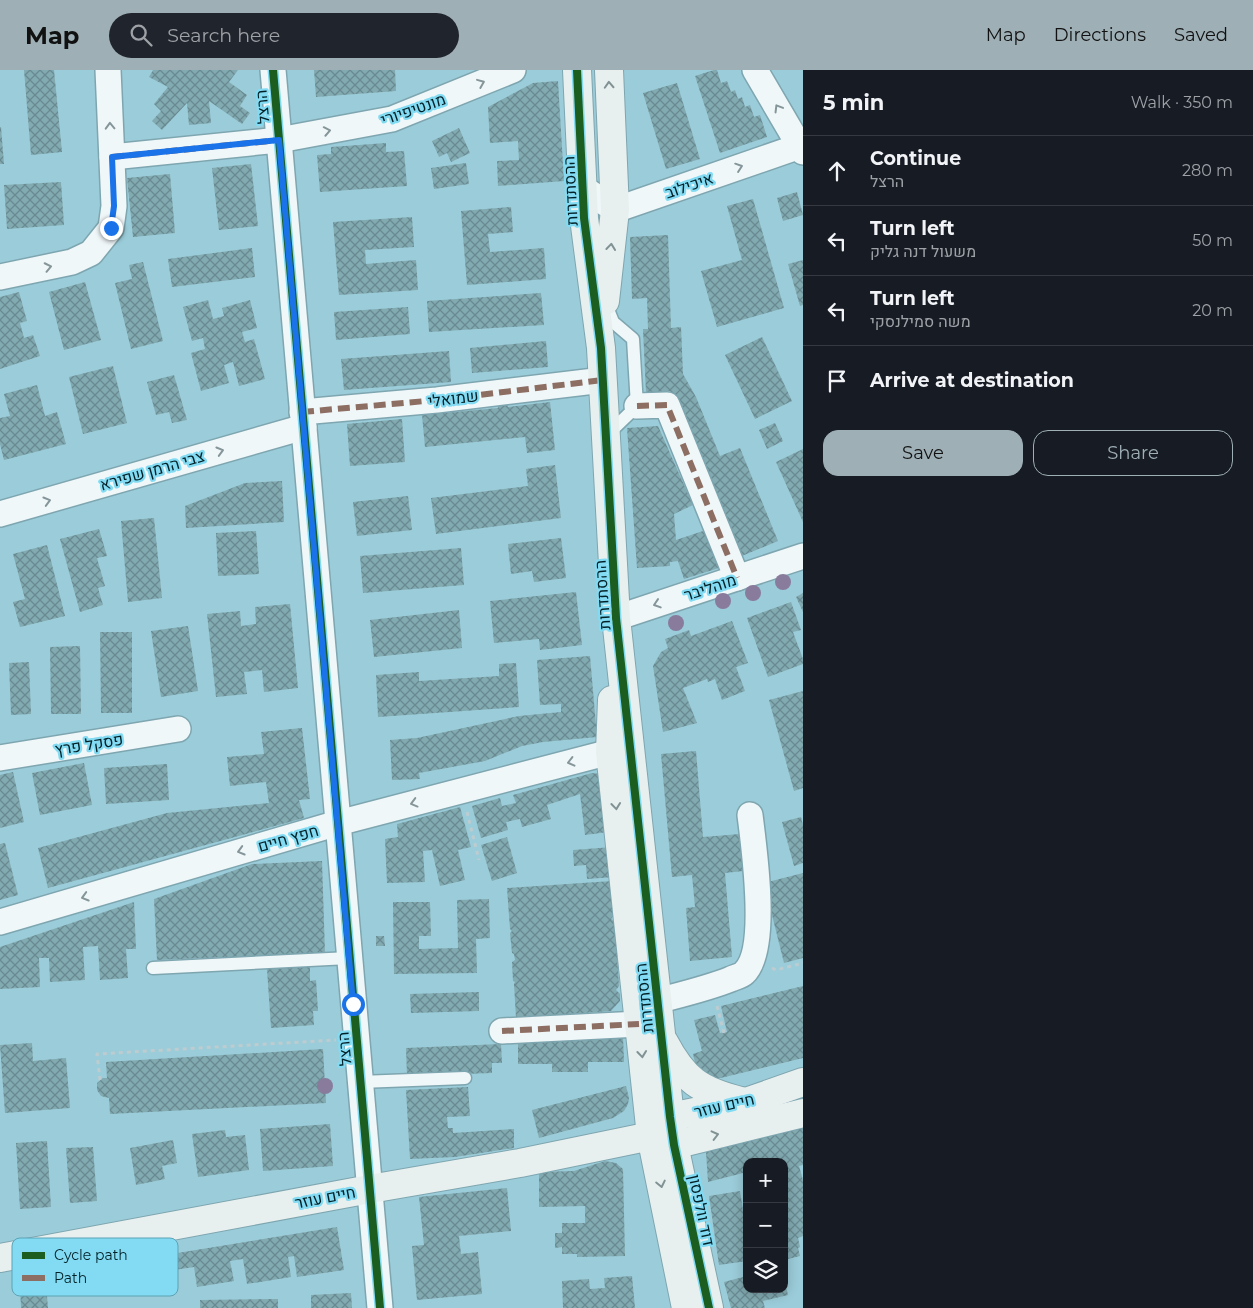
<!DOCTYPE html>
<html lang="en">
<head>
<meta charset="utf-8">
<style>
  :root { --surface:#171b24; --page:#20242c; --text:#f1f3f6; --muted:#9ea1a6; --line:#363941; --accent:#9eafb5 }
  body { margin:0; font-family:Montserrat,Heebo,sans-serif; background:var(--page); color:var(--text) }
  .controls { position:absolute; right:15px; bottom:15px; display:grid; overflow:hidden; border-radius:10px; box-shadow:0 2px 12px #0003 }
  .controls button { width:45px; height:45px; display:grid; place-items:center; padding:0; border:0; border-bottom:1px solid var(--line); background:var(--surface); color:var(--text); font:25px sans-serif }
  .stop { position:absolute; width:15px; height:15px; margin:-11px; border:4px solid #1a73e8; border-radius:50%; background:#fff }
  .stop.end { background:#1a73e8; border-color:#fff; box-shadow:0 1px 5px #0008 }
  .list { margin:0; padding:0; list-style:none }
  h2 { display:flex; justify-content:space-between; align-items:center; height:65px; margin:0; padding:0 20px; font-size:21px }
  h2 small { font-size:16px; font-weight:400; color:var(--muted) }
  .list li { display:grid; grid-template-columns:32px 1fr auto; gap:15px; align-items:center; box-sizing:border-box; height:70px; padding:0 20px; border-top:1px solid var(--line) }
  .list b { display:block; font-size:19px; white-space:nowrap }
  .list p { margin:0; font-size:16px; white-space:nowrap; color:var(--muted) }
  .list em { font-size:16px; font-style:normal; color:var(--muted) }
  .actions { display:flex; gap:10px; padding:15px 20px }
  .actions a { flex:1; padding:11px 0; border:1px solid var(--accent); border-radius:15px; text-align:center; font-size:18px; color:var(--accent) }
  .actions .main { background:var(--accent); color:#111 }
  .icon { flex:none; width:28px; height:28px; fill:none; stroke:currentColor; stroke-width:2; stroke-linecap:round; stroke-linejoin:round }
  .map { position:relative; flex:none; width:803px; height:1238px; overflow:hidden }
  header { display:flex; align-items:center; gap:30px; box-sizing:border-box; height:70px; padding:0 25px; background:var(--accent); color:#111 }
  header strong { font-size:24px }
  nav { display:flex; gap:28px; margin-inline-start:auto; font-size:18px }
  .search { width:350px; height:45px; background:var(--page); display:flex; align-items:center; gap:12px; box-sizing:border-box; padding:0 18px; border-radius:28px; color:var(--muted); font-size:19px }
  main { display:flex }
  aside { flex:1; background:var(--surface) }
  .map>svg:first-child { display:block }
</style>
</head>
<body>
<header>
<strong>Map</strong>
<div class="search"><svg class="icon" aria-label="search" viewBox="0 0 24 24"><circle cx="10" cy="10" r="6"/><path d="M15 15l6 6"/></svg>Search here</div>
<nav><a>Map</a><a>Directions</a><a>Saved</a></nav>
</header>
<main>
<div class="map">
<svg width="803" height="1238" viewBox="0 0 803 1238">
  <defs>
    <pattern id="building-cross-hatch" width="8" height="8" patternUnits="userSpaceOnUse" patternTransform="scale(1.25)"><rect width="8" height="8" fill="#82aab1"/><path d="M0 0l8 8M0 8l8-8" fill="none" stroke="#688a90"/></pattern>
  </defs>
  <rect width="100%" height="100%" fill="#9bccd9"/>
  <g fill="url(#building-cross-hatch)">
    <polygon points="24,0 54,0 62,82 31,85"/>
    <polygon points="153,0 238,0 229,12 247,25 240,36 250,43 242,54 209,31 211,53 189,55 187,33 162,60 152,51 161,41 154,34 168,17 149,7"/>
    <polygon points="314,0 395,0 396,21 316,27"/>
    <polygon points="714,0 717,0 721,13 727,11 731,22 735,20 738,29 742,27 745,37 750,35 754,47 760,45 767,67 720,83 695,6"/>
    <polygon points="558,11 564,111 498,116 497,91 519,90 518,71 490,73 488,37 533,13"/>
    <polygon points="677,13 700,89 666,99 643,23"/>
    <polygon points="0,57 1,57 4,94 0,94"/>
    <polygon points="459,58 470,83 451,92 447,83 439,87 432,71"/>
    <polygon points="386,73 386,82 404,81 407,116 320,122 317,85 331,84 331,77"/>
    <polygon points="466,93 469,114 434,119 431,98"/>
    <polygon points="251,94 258,156 219,160 212,98"/>
    <polygon points="170,104 175,163 133,167 127,108"/>
    <polygon points="61,112 64,155 7,159 4,115"/>
    <polygon points="797,122 803,145 783,151 777,128"/>
    <polygon points="753,129 784,238 717,257 701,201 742,190 727,136"/>
    <polygon points="511,137 513,162 488,164 490,182 544,178 546,209 467,215 461,141"/>
    <polygon points="412,147 414,177 365,180 366,194 416,190 418,220 339,225 333,152"/>
    <polygon points="668,165 671,258 681,257 683,304 696,327 720,386 740,378 778,471 737,488 670,321 646,323 643,259 648,259 647,228 632,229 630,167"/>
    <polygon points="252,178 255,207 172,217 168,189"/>
    <polygon points="803,190 803,235 800,236 788,194"/>
    <polygon points="143,192 163,271 131,279 115,213 132,209 129,195"/>
    <polygon points="85,212 101,270 64,280 49,222"/>
    <polygon points="19,222 27,251 20,253 24,268 33,265 40,286 0,299 0,227"/>
    <polygon points="541,223 544,255 429,262 427,231"/>
    <polygon points="208,230 213,249 224,246 222,238 250,230 257,258 242,262 245,272 254,269 265,309 239,316 233,292 224,295 229,313 201,321 191,283 205,279 203,268 192,271 183,237"/>
    <polygon points="408,237 410,264 336,270 334,242"/>
    <polygon points="762,267 792,331 755,349 725,285"/>
    <polygon points="546,271 548,297 472,303 470,278"/>
    <polygon points="449,281 451,312 344,320 341,289"/>
    <polygon points="113,296 127,353 83,364 69,307"/>
    <polygon points="174,305 187,350 172,353 169,342 156,345 147,312"/>
    <polygon points="37,315 45,346 57,342 66,374 4,390 0,374 0,348 10,346 4,324"/>
    <polygon points="507,328 508,337 550,332 555,380 527,383 525,367 425,377 422,345 498,338 497,329"/>
    <polygon points="402,349 405,392 350,396 347,354"/>
    <polygon points="775,353 783,371 767,379 759,360"/>
    <polygon points="658,356 693,435 674,444 676,470 709,459 722,497 684,509 678,491 670,492 670,496 637,498 627,358"/>
    <polygon points="803,379 803,452 776,392"/>
    <polygon points="555,395 561,448 436,464 431,428 528,416 526,399"/>
    <polygon points="282,411 284,452 186,458 185,436 245,413"/>
    <polygon points="408,426 412,460 357,466 353,432"/>
    <polygon points="154,448 162,528 128,532 121,451"/>
    <polygon points="99,459 107,486 97,488 105,516 98,518 103,535 80,542 60,469"/>
    <polygon points="256,461 259,504 218,506 216,463"/>
    <polygon points="561,468 566,508 534,512 532,501 511,504 508,474"/>
    <polygon points="47,475 65,546 20,557 13,532 25,529 13,484"/>
    <polygon points="461,478 464,515 363,523 360,486"/>
    <polygon points="576,522 582,575 540,580 539,569 494,573 490,531"/>
    <polygon points="803,523 803,542 796,527"/>
    <polygon points="791,532 801,560 793,562 803,589 803,594 768,607 747,548"/>
    <polygon points="290,534 298,618 264,622 262,600 244,602 247,624 216,627 207,544 240,541 241,556 256,554 255,537"/>
    <polygon points="459,540 462,578 374,587 370,550"/>
    <polygon points="732,551 748,593 736,597 745,621 722,630 715,609 708,612 707,609 683,618 697,653 663,662 653,596 661,582 668,578 665,569 689,560 691,566"/>
    <polygon points="188,556 198,621 161,627 151,561"/>
    <polygon points="100,562 132,562 132,643 101,643"/>
    <polygon points="80,576 81,644 51,644 50,577"/>
    <polygon points="590,586 597,667 543,672 522,676 485,691 419,703 420,709 392,710 390,670 417,668 519,646 561,642 561,634 540,635 537,590"/>
    <polygon points="29,592 31,644 11,645 9,593"/>
    <polygon points="516,593 519,637 378,647 376,605 419,602 419,611 499,606 499,594"/>
    <polygon points="803,621 803,718 794,721 769,630"/>
    <polygon points="302,658 310,729 299,730 304,748 48,818 38,778 167,743 269,733 266,712 230,716 227,687 264,684 261,662"/>
    <polygon points="696,681 703,767 740,764 743,801 725,803 732,887 690,891 686,838 695,837 692,805 672,807 661,684"/>
    <polygon points="84,693 92,735 40,745 32,703"/>
    <polygon points="167,694 169,730 106,734 104,698"/>
    <polygon points="13,702 24,752 0,758 0,705"/>
    <polygon points="592,703 600,704 608,762 585,765 580,724 547,735 551,749 522,757 520,749 506,752 508,760 481,768 472,736 500,728 502,736 516,733 513,725"/>
    <polygon points="460,737 471,777 458,780 465,810 440,816 432,780 423,781 425,812 387,813 385,769 398,767 397,754"/>
    <polygon points="801,747 803,755 803,793 794,796 782,752"/>
    <polygon points="507,767 517,803 492,811 481,775"/>
    <polygon points="5,773 18,825 0,830 0,774"/>
    <polygon points="613,777 615,807 587,809 586,795 574,796 573,780"/>
    <polygon points="322,791 325,883 157,890 154,829 252,794"/>
    <polygon points="803,803 803,888 784,893 764,813"/>
    <polygon points="612,811 614,845 611,849 615,852 619,916 616,920 620,924 620,931 611,941 516,948 514,914 515,912 513,911 512,892 515,890 514,884 512,883 510,863 512,861 510,859 507,818"/>
    <polygon points="489,829 490,868 476,869 477,903 394,904 393,832 430,832 431,866 419,866 419,879 458,878 457,830"/>
    <polygon points="134,832 136,879 126,879 128,908 100,910 98,876 83,877 85,910 50,912 49,888 39,888 40,917 0,919 0,877"/>
    <polygon points="376,866 384,866 385,876 376,876"/>
    <polygon points="310,896 310,911 316,910 318,941 313,941 314,955 271,958 267,899"/>
    <polygon points="803,916 803,988 700,1013 693,984 702,981 694,950 715,945 720,963 727,962 721,936"/>
    <polygon points="479,922 479,941 411,943 410,924"/>
    <polygon points="623,966 624,992 588,992 588,1002 552,1002 552,994 518,994 518,968"/>
    <polygon points="32,973 33,991 66,988 70,1038 5,1043 0,975"/>
    <polygon points="501,974 502,993 492,993 492,1003 407,1006 406,978"/>
    <polygon points="323,979 326,1033 110,1044 109,1028 101,1026 97,1020 97,1013 103,1008 107,1008 106,992"/>
    <polygon points="626,1016 629,1028 628,1034 624,1041 613,1048 539,1068 532,1040"/>
    <polygon points="468,1017 470,1046 447,1047 448,1058 453,1058 453,1063 514,1059 514,1078 455,1087 410,1089 406,1020"/>
    <polygon points="330,1054 333,1096 263,1101 260,1059"/>
    <polygon points="803,1056 803,1095 799,1096 803,1110 803,1166 798,1168 800,1177 798,1178 800,1186 784,1190 784,1148 788,1147 784,1132 784,1092 747,1092 747,1102 708,1112 706,1082"/>
    <polygon points="225,1060 226,1067 245,1065 249,1100 198,1107 192,1064"/>
    <polygon points="173,1070 177,1093 162,1096 165,1109 136,1115 130,1078"/>
    <polygon points="47,1071 51,1137 20,1139 16,1073"/>
    <polygon points="93,1077 97,1131 70,1133 66,1078"/>
    <polygon points="605,1091 616,1093 623,1099 625,1186 577,1187 577,1184 562,1184 562,1177 555,1178 555,1163 562,1163 562,1153 585,1153 585,1136 539,1137 539,1102 574,1101"/>
    <polygon points="507,1118 511,1161 459,1166 461,1184 478,1182 482,1224 417,1230 412,1176 424,1175 419,1127"/>
    <polygon points="740,1121 747,1166 747,1191 719,1195 709,1126"/>
    <polygon points="337,1157 344,1200 297,1207 294,1186 288,1187 291,1207 247,1214 243,1189 230,1191 234,1211 197,1217 194,1197 174,1200 177,1214 148,1219 145,1199 126,1203 128,1216 83,1223 79,1199"/>
    <polygon points="632,1206 635,1238 563,1238 562,1211 589,1209 590,1219 605,1218 604,1208"/>
    <polygon points="747,1206 747,1219 784,1219 785,1212 788,1225 763,1231 765,1238 731,1238 724,1212"/>
    <polygon points="46,1214 48,1238 21,1238 20,1216"/>
    <polygon points="351,1223 352,1238 311,1238 311,1225"/>
    <polygon points="278,1229 278,1238 200,1238 200,1230"/>
  </g>
  <g fill="none" stroke-linecap="round" stroke-linejoin="round">
    <g stroke="#7ea6b0" stroke-width="15">
      <g id="lane">
        <polyline points="605,232 613,252 633,269 637,336 608,364"/>
        <polyline points="153,898 349,888"/>
        <polyline points="360,1012 465,1008"/>
      </g>
    </g>
    <g stroke="#7ea6b0" stroke-width="28">
      <g id="street">
        <polyline points="273,0 380,1238"/>
        <polyline points="755,0 803,82"/>
        <polyline points="112,87 279,70 392,49 513,0"/>
        <polyline points="582,117 615,140 803,75"/>
        <polyline points="0,207 72,192 91,183 111,158 114,136 108,0"/>
        <polyline points="637,336 667,335 737,508"/>
        <polyline points="302,342 437,330 603,310"/>
        <polyline points="0,444 304,357"/>
        <polyline points="616,548 803,486"/>
        <polyline points="0,688 178,659"/>
        <polyline points="0,852 338,753 610,682 624,686 627,689"/>
        <path d="M 639,936 C 669,927 701,921 731,909 C 735,907 741,906 744,903 C 769,880 754,778 750,745"/>
        <polyline points="502,961 639,954"/>
      </g>
    </g>
    <g stroke="#7ea6b0" stroke-width="30">
      <g id="secondary">
        <polyline points="577,0 584,148 601,278 616,548 670,1047 674,1075 709,1238"/>
        <polyline points="605,231 615,140 609,0"/>
        <polyline points="612,630 610,682 651,1066 686,1238"/>
        <path d="M 664,972 C 684,1010 700,1021 741,1031"/>
        <polyline points="657,1060 670,1047 749,1031 803,1012"/>
        <polyline points="0,1188 370,1119 520,1093 651,1066 674,1075 803,1043"/>
      </g>
    </g>
    <g stroke="#bdccd0" stroke-width="3" stroke-dasharray="4 4" stroke-linecap="butt">
      <polyline points="467,742 479,790"/>
      <polyline points="772,898 776,900 803,893"/>
      <polyline points="717,936 724,963"/>
      <polyline points="100,1010 97,984 336,970"/>
    </g>
    <use href="#lane" stroke="#f0f7f9" stroke-width="12"/>
    <use href="#street" stroke="#f0f7f9" stroke-width="25"/>
    <use href="#secondary" stroke="#e8f0ef" stroke-width="28"/>
    <g stroke="#8d6e63" stroke-width="6" stroke-dasharray="12 6" stroke-linecap="butt">
      <polyline points="112,87 279,70"/>
      <polyline points="637,336 667,335 737,508"/>
      <polyline points="302,342 437,330 603,310"/>
      <polyline points="502,961 639,954"/>
    </g>
    <g stroke="#82dbf2" stroke-width="11">
      <g id="cycleway">
        <polyline points="273,0 380,1238"/>
        <polyline points="577,0 584,148 601,278 616,548 670,1047 674,1075 709,1238"/>
      </g>
    </g>
    <use href="#cycleway" stroke="#1b5e20" stroke-width="8"/>
  </g>
  <g fill="#887b9c">
    <circle cx="783" cy="512" r="8"/>
    <circle cx="753" cy="523" r="8"/>
    <circle cx="723" cy="531" r="8"/>
    <circle cx="676" cy="553" r="8"/>
    <circle cx="325" cy="1016" r="8"/>
  </g>
  <defs><path id="oneway-chevron" d="M-2-3.5L2.5 0L-2 3.5" fill="none" stroke-width="1.6" stroke-linecap="round" stroke-linejoin="round" transform="scale(1.25)"/></defs>
  <g stroke="#85969a">
    <use href="#oneway-chevron" transform="translate(481 13) rotate(-22)"/>
    <use href="#oneway-chevron" transform="translate(778 38) rotate(-121)"/>
    <use href="#oneway-chevron" transform="translate(110 56) rotate(-92)"/>
    <use href="#oneway-chevron" transform="translate(327 61) rotate(-11)"/>
    <use href="#oneway-chevron" transform="translate(739 97) rotate(-19)"/>
    <use href="#oneway-chevron" transform="translate(48 197) rotate(-12)"/>
    <use href="#oneway-chevron" transform="translate(220 381) rotate(-16)"/>
    <use href="#oneway-chevron" transform="translate(47 431) rotate(-16)"/>
    <use href="#oneway-chevron" transform="translate(657 534) rotate(162)"/>
    <use href="#oneway-chevron" transform="translate(571 692) rotate(166)"/>
    <use href="#oneway-chevron" transform="translate(414 733) rotate(165)"/>
    <use href="#oneway-chevron" transform="translate(241 781) rotate(164)"/>
    <use href="#oneway-chevron" transform="translate(85 827) rotate(164)"/>
  </g>
  <g stroke="#819295">
    <use href="#oneway-chevron" transform="translate(609 15) rotate(-93)"/>
    <use href="#oneway-chevron" transform="translate(611 177) rotate(-84)"/>
    <use href="#oneway-chevron" transform="translate(616 736) rotate(84)"/>
    <use href="#oneway-chevron" transform="translate(642 984) rotate(84)"/>
    <use href="#oneway-chevron" transform="translate(715 1065) rotate(-14)"/>
    <use href="#oneway-chevron" transform="translate(661 1114) rotate(78)"/>
  </g>
  <g fill="none" stroke-linecap="round" stroke-linejoin="round">
    <polyline stroke="#1a73e8" stroke-width="6" points="111,158 114,136 112,87 279,70 353,934"/>
  </g>
  <g text-anchor="middle" stroke-width="4.5" stroke-linejoin="round" paint-order="stroke">
    <g font-size="16" fill="#032027" stroke="#82dbf2">
      <text transform="translate(262 37) rotate(-95)" y="6">הרצל</text>
      <text transform="translate(413 39) rotate(-19)" y="6">מונטיפיורי</text>
      <text transform="translate(689 115) rotate(-19)" y="6">איכילוב</text>
      <text transform="translate(570 121) rotate(-93)" y="6">ההסתדרות</text>
      <text transform="translate(453 328) rotate(-7)" y="6">שמואלי</text>
      <text transform="translate(152 400) rotate(-16)" y="6">צבי הרמן שפירא</text>
      <text transform="translate(710 517) rotate(-18)" y="6">מוהליבר</text>
      <text transform="translate(602 525) rotate(-94)" y="6">ההסתדרות</text>
      <text transform="translate(89 674) rotate(-9)" y="6">פסקל פרץ</text>
      <text transform="translate(288 768) rotate(-16)" y="6">חפץ חיים</text>
      <text transform="translate(644 928) rotate(-96)" y="6">ההסתדרות</text>
      <text transform="translate(344 979) rotate(-95)" y="6">הרצל</text>
      <text transform="translate(724 1035) rotate(-13)" y="6">חיים עוזר</text>
      <text transform="translate(325 1127) rotate(-11)" y="6">חיים עוזר</text>
      <text transform="translate(702 1140) rotate(78)" y="6">דוד וולפסון</text>
    </g>
  </g>
  <rect x="12" y="1168" width="166" height="58" rx="8" fill="#82dbf2" stroke="#5ca3b5" stroke-width="1"/>
  <rect x="22" y="1182" width="23" height="7" fill="#1b5e20"/>
  <rect x="22" y="1205" width="23" height="6" fill="#8d6e63"/>
  <g font-size="14" fill="#032027">
    <text x="54" y="1190">Cycle path</text>
    <text x="54" y="1213">Path</text>
  </g>
</svg>
<div class="controls">
<button>+</button>
<button>−</button>
<button><svg class="icon" aria-label="layers" viewBox="0 0 24 24"><path d="M12 4l9 5-9 5-9-5zM3 14l9 5 9-5"/></svg></button>
</div>
<div class="stop" style="left:353px;top:934px"></div>
<div class="stop end" style="left:111px;top:158px"></div>
</div>
<aside>
<h2>5 min<small>Walk · 350 m</small></h2>
<ul class="list">
<li><svg class="icon" aria-label="ahead" viewBox="0 0 24 24"><path d="M12 20V5M6 11l6-6 6 6"/></svg><div><b>Continue</b><p>הרצל</p></div><em>280 m</em></li>
<li><svg class="icon" aria-label="left" viewBox="0 0 24 24"><path d="M17 20v-9H6M10 6l-5 5 5 5"/></svg><div><b>Turn left</b><p>משעול דנה גליק</p></div><em>50 m</em></li>
<li><svg class="icon" aria-label="left" viewBox="0 0 24 24"><path d="M17 20v-9H6M10 6l-5 5 5 5"/></svg><div><b>Turn left</b><p>משה סמילנסקי</p></div><em>20 m</em></li>
<li><svg class="icon" aria-label="arrive" viewBox="0 0 24 24"><path d="M6 21V4h12l-3 4 3 4H6"/></svg><div><b>Arrive at destination</b></div></li>
</ul>
<div class="actions"><a class="main">Save</a><a>Share</a></div>
</aside>
</main>
</body>
</html>
